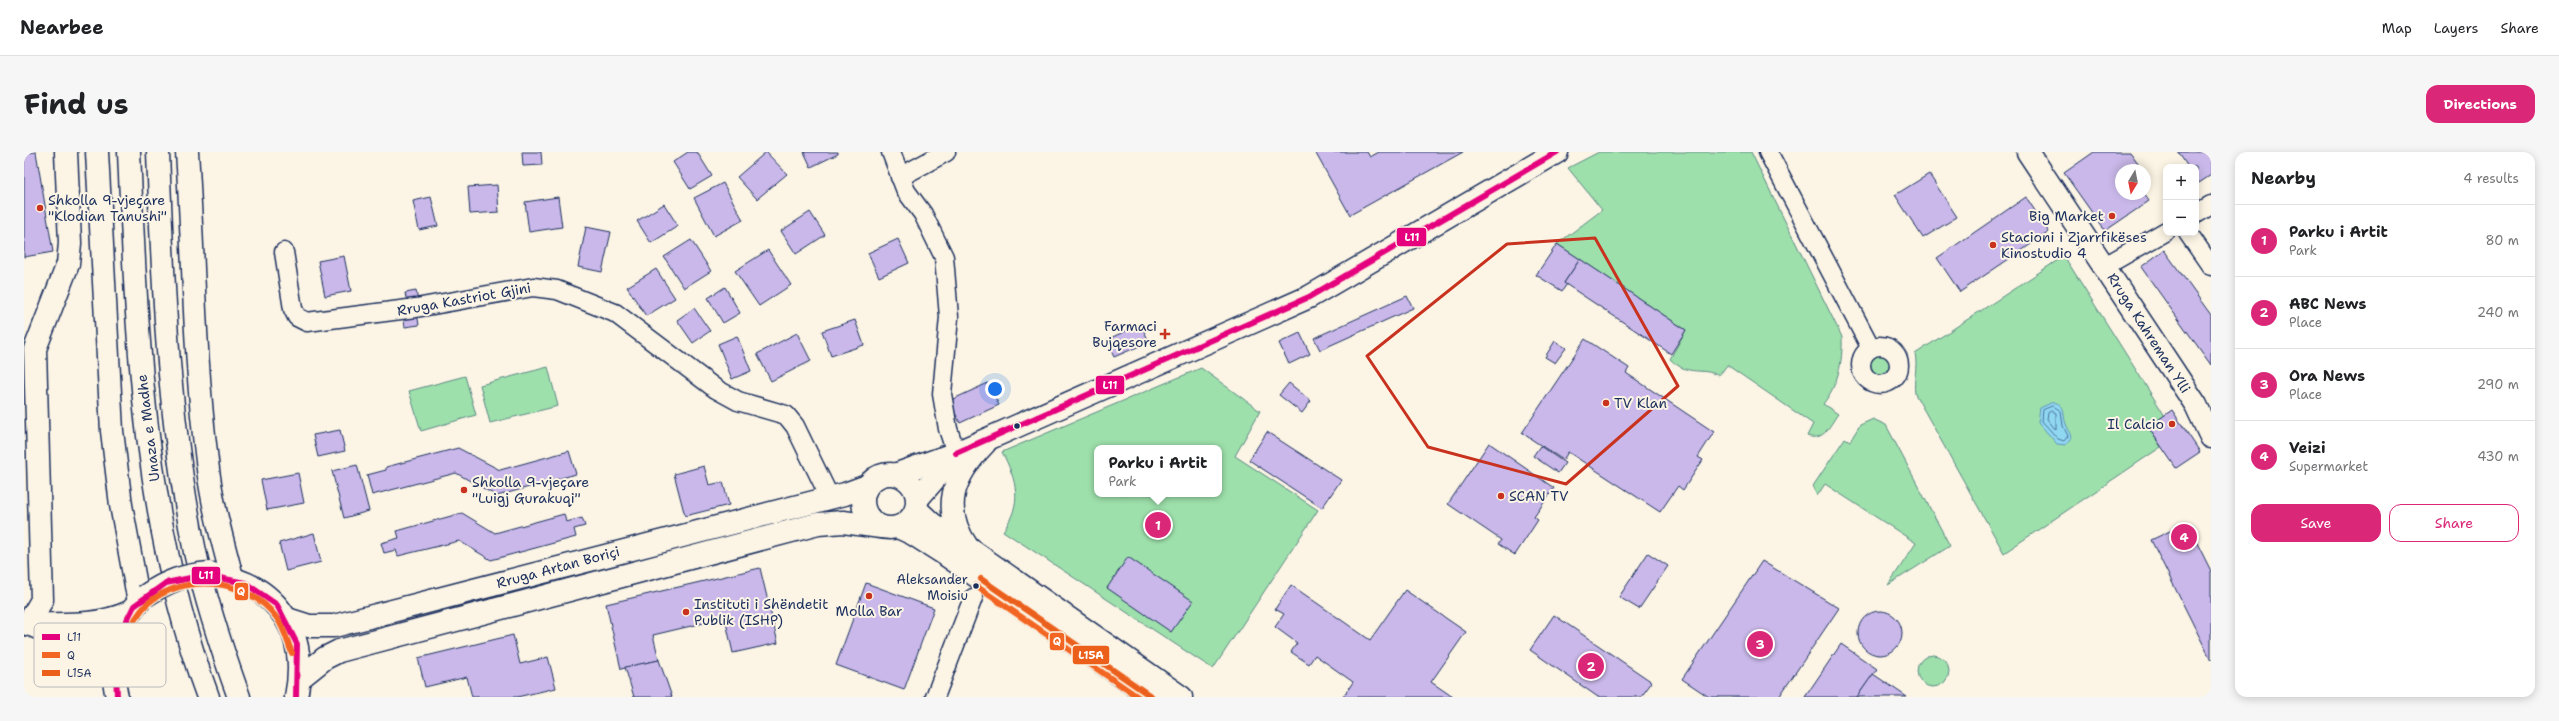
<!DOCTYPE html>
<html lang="en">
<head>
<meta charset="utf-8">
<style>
  :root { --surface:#fff; --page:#f6f6f6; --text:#202124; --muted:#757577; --line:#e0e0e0; --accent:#db2777 }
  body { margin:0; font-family:"Shantell Sans",sans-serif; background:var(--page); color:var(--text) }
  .controls { position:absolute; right:12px; top:12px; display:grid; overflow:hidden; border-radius:8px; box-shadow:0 2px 10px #0003 }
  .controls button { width:36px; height:36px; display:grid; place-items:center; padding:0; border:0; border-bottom:1px solid var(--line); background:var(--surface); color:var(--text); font:20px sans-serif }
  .compass { position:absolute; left:2091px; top:12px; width:36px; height:36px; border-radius:50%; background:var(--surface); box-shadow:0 2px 10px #0003; rotate:190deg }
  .you { position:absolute; left:971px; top:237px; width:14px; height:14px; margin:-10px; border:3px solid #fff; border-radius:50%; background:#1a73e8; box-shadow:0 0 0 6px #1a73e833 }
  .badge { display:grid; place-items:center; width:26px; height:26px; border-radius:50%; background:var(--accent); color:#fff; font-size:13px; font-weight:700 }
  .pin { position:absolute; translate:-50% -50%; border:2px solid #fff; box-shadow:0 1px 4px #0006 }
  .popup { position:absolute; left:1070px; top:293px; width:128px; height:52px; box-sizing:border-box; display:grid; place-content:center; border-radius:8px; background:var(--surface); filter:drop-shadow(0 1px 3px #0005); font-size:13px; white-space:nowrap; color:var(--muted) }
  .popup b { font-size:15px; color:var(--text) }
  .popup::after { content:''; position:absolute; left:50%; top:100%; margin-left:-8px; border:8px solid transparent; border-top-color:var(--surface) }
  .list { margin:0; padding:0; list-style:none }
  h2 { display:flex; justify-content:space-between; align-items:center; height:52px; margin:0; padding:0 16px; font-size:17px }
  h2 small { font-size:13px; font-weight:400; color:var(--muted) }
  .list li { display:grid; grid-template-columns:26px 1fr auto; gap:12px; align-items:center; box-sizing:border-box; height:72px; padding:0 16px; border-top:1px solid var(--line) }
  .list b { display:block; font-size:15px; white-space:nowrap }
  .list p { margin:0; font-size:13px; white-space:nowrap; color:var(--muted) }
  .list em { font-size:13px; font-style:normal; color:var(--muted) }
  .actions { display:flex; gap:8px; padding:12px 16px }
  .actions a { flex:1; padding:9px 0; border:1px solid var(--accent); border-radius:12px; text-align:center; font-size:14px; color:var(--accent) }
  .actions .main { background:var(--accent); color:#fff }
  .map { position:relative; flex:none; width:2187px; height:545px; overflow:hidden; border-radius:12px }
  header { display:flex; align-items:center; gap:24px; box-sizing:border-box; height:56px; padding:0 20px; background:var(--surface); border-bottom:1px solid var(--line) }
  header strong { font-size:19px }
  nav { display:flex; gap:22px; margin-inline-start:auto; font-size:14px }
  .intro { display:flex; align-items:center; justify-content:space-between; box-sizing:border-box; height:96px; padding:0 24px }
  h1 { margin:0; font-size:28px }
  .button { padding:10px 18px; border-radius:12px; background:var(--accent); color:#fff; font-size:14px; font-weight:700 }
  main { display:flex; gap:24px; padding:0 24px }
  aside { flex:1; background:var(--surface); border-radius:12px; box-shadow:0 2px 10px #0003 }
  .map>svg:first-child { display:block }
</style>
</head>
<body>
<header>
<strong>Nearbee</strong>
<nav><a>Map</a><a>Layers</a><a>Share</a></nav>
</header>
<div class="intro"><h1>Find us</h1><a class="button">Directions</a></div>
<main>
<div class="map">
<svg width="2187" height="545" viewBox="0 0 2187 545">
  <rect width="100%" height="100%" fill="#fcf5e5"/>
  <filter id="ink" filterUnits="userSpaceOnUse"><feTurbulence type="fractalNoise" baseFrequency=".025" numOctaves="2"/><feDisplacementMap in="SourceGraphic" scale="8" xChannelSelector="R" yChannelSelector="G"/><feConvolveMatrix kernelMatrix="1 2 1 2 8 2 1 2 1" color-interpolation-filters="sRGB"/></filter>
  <g filter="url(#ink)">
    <g fill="#9de0ab" stroke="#5c8884" fill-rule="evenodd">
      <path d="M 1575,0 L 1727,0 L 1818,185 C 1819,210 1814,233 1799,252 L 1814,262 C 1805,274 1800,290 1783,284 L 1789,272 L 1703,213 L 1695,224 C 1678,214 1665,226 1646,207 L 1662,178 L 1533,92 L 1578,58 L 1544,16 Z"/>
      <path d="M 2040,104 L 2141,264 L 2124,275 L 2137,295 L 1980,401 L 1891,242 C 1889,228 1894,215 1891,202 Z"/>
      <circle cx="1855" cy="214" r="11"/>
      <polygon points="524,215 534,254 466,271 456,233"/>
      <path d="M 1177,216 L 1236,259 L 1211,304 L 1294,358 L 1189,517 L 979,379 C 999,351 993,329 978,300 ZM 1073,296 L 1195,296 L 1195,342 L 1073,342 Z"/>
      <polygon points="441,224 452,263 397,279 385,239"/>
      <polygon points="1849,267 1862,273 1926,394 1864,433 1892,391 1801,332 1793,344 1789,334 1821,286 1826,289 1836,273"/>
      <circle cx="1909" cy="519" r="16"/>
    </g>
    <path fill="#90d7f2" stroke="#6194b7" d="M 2029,250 C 2043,253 2038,261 2042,272 C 2043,276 2046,279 2048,284 L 2042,293 L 2033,292 L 2014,270 L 2016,256 Z"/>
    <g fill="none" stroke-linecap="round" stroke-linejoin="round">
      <g stroke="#4a7299" stroke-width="1">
        <polygon points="2029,254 2037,259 2039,274 2044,284 2040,289 2034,287 2018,269 2019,258"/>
        <polygon points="2028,259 2032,261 2032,278 2023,267 2024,261"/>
      </g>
    </g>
    <g fill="#c9b8e9" stroke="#1b2f5e">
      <polygon points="12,0 29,100 0,105 0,1"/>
      <polygon points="498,0 517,0 518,13 499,14"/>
      <polygon points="664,0 673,0 688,24 666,37 649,10"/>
      <polygon points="742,0 763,22 733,47 713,25"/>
      <polygon points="780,0 814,0 814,2 787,15"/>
      <polygon points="1291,0 1343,0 1346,5 1355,0 1439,0 1326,63"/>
      <polygon points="2070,0 2106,0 2114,11 2103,18 2097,18 2097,42 2120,42 2125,49 2081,79 2040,21"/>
      <polygon points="2154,0 2187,0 2187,23 2175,31 2172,26 2172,15 2164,15"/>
      <polygon points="1905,22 1933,65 1899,86 1871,43"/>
      <polygon points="699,31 719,68 690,84 670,46"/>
      <polygon points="473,33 475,60 446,62 444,35"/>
      <polygon points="407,45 414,74 395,78 389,49"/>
      <polygon points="534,45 538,75 505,80 501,50"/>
      <polygon points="2002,45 2025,80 1936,140 1913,106"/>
      <polygon points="640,52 654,74 627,91 613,69"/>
      <polygon points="786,60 801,83 772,102 757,79"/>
      <polygon points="562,75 587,80 578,120 554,115"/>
      <polygon points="874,87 885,111 855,125 844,101"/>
      <polygon points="667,88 687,119 660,136 640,105"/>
      <polygon points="1533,92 1556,107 1540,131 1543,132 1538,139 1512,123"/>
      <polygon points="744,98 767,133 735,154 711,119"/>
      <polygon points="2140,98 2187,163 2187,213 2117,115"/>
      <polygon points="320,104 327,139 301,144 294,109"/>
      <polygon points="1556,107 1662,178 1647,202 1540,131"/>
      <polygon points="632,117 651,146 622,164 603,135"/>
      <polygon points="701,135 716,161 699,171 684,146"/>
      <polygon points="392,139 394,149 383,151 381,141"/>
      <polygon points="1383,144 1389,156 1296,198 1290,186"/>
      <polygon points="670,156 686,179 669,191 653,168"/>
      <polygon points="393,161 395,173 381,175 379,163"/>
      <polygon points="831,168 840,193 807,204 798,179"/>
      <polygon points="1117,172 1125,190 1090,205 1082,188"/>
      <polygon points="773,181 787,209 747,229 733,202"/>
      <polygon points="1276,181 1286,202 1265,212 1255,191"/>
      <polygon points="713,184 727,219 708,227 694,192"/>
      <polygon points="1561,187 1605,216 1602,221 1690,280 1674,305 1679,308 1659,338 1654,334 1636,360 1544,300 1539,308 1498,281"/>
      <polygon points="1531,189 1542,196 1531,211 1521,205"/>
      <polygon points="964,231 975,253 936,271 925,249"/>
      <polygon points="1265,231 1287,249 1278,261 1255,243"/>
      <polygon points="2148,258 2176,300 2152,316 2124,275"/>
      <polygon points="316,278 321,299 294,305 289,283"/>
      <polygon points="1243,280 1317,328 1298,356 1225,308"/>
      <polygon points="1465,291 1530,336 1510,365 1514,368 1491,403 1474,392 1477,388 1424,352"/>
      <polygon points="1516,294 1541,311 1534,321 1509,304"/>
      <polygon points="434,296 476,318 545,299 552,322 473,344 432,321 348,343 343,323 362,318 362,315"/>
      <polygon points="333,313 345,359 320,366 308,319"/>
      <polygon points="680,314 685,333 699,330 705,353 661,364 650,322"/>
      <polygon points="274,321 280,351 243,358 237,328"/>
      <polygon points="438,361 471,381 540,362 542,370 558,366 561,374 550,377 552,385 467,408 435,389 374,404 372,398 360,401 357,391 375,386 373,379"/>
      <polygon points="2163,371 2187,419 2187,508 2127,388"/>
      <polygon points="290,381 297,410 262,419 255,391"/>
      <polygon points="1624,401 1644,414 1615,457 1595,445"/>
      <polygon points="1104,405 1169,449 1147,480 1083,436"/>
      <polygon points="1738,409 1815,456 1755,545 1685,545 1658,527"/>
      <polygon points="736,416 754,491 709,501 701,466 629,483 635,508 597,517 582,452"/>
      <polygon points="842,431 910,456 880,538 812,513"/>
      <polygon points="1267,433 1346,488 1381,438 1442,480 1407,530 1429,545 1319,545 1329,530 1291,503 1285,512 1267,500 1273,491 1251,475 1260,462 1251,457"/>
      <circle cx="1856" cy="481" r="22"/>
      <polygon points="1530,463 1628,530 1617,545 1574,545 1506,498"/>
      <polygon points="489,483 496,512 524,505 532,536 493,545 448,545 443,525 401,535 394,506"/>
      <polygon points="1817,492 1853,517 1833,545 1781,545"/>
      <polygon points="635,508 648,545 610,545 601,515"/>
      <polygon points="1849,522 1883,545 1833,545"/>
    </g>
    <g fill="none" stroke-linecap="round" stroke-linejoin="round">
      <g stroke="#1b2f5e" stroke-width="21">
        <g id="street">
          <polyline points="867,0 882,39 899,62 920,105 925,165 918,242 924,277 932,301"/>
          <polyline points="1744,0 1847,196"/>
          <polyline points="876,25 922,0"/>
          <polyline points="2172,62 2187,53"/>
          <polyline points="2164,81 2187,114"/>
          <polyline points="260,100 269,157 273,165 283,170 392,156 509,135 533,138 591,161 692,237 714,249 762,263 771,274 806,346"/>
          <polyline points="2081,114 2142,79"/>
          <circle cx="1856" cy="213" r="19"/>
          <polyline points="911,545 949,446"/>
        </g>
      </g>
      <g stroke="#1b2f5e" stroke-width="25">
        <g id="secondary">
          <polyline points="2004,0 2172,253 2187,285"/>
          <path d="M 961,291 C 929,324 916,356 944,396 L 1157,545"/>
          <circle cx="866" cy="349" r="27"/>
          <polyline points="873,322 932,301 1285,145 1533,0"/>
          <polyline points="894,346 932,302"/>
          <polyline points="893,358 908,372 941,394"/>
          <polyline points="874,375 889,382 919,401 1128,545"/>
          <path d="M 189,422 C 254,432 285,481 272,545"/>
          <polyline points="263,467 285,474 310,474 821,342 843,334"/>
          <polyline points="0,471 4,472 18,448 11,197 44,112 46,91 42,0"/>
          <path d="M 89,519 C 67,493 35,484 4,472 C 40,472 73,475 106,460"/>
          <polyline points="276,526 301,506 315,499 794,372 819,370 857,375"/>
          <path d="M 93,545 C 86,514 87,481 110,456"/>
        </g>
      </g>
      <g stroke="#1b2f5e" stroke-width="25">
        <g id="highway">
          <polyline points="73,0 88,279 97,353 115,450"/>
          <path d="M 105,0 C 113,184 119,371 184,545"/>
          <path d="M 134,0 C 139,134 144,269 171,400 C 182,450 198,498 215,545"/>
          <path d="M 163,0 C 170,103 170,207 183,309 C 187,348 198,387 208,425"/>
        </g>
      </g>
      <use href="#street" stroke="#fcf5e5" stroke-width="18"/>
      <use href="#secondary" stroke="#fcf5e5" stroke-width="22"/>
      <use href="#highway" stroke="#fcf5e5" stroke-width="22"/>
      <g stroke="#1b2f5e" stroke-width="25" stroke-linecap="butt">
        <path id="secondary-bridge" d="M 121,444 C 143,429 160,423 186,421"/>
      </g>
      <use href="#secondary-bridge" stroke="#fcf5e5" stroke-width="22"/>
      <g stroke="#fcf5e5" stroke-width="9">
        <g id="bus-1">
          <polyline points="932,301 1285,145 1533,0"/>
          <polyline points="93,545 91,492 110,454 142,431 181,423 221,431 253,453 273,492 272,545"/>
        </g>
      </g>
      <g stroke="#fcf5e5" stroke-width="9">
        <g id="bus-2">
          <polyline points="952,434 1114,545"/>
          <path d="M 100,488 C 106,475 113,462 123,452 C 159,420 223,426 252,465 C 260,475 263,489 268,501"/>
        </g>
      </g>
      <g stroke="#fcf5e5" stroke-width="9">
        <polyline id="bus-3" points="957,427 1128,545"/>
      </g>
      <use href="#bus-1" stroke="#e5007d" stroke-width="6"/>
      <use href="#bus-2" stroke="#f26522" stroke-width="6"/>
      <use href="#bus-3" stroke="#eb5f1a" stroke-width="6"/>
    </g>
  </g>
  <path fill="none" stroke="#c8321e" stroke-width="3" stroke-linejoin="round" d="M 1571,86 L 1654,234 L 1542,332 L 1404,295 L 1343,204 L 1483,92 Z"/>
  <g fill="#c8321e" stroke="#fcf5e5" stroke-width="1.5">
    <circle cx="16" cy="56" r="4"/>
    <circle cx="2088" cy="64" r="4"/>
    <circle cx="1969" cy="93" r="4"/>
    <path d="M1139 176h4v4h4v4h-4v4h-4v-4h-4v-4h4z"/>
    <circle cx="1582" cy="251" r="4"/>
    <circle cx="2148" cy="272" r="4"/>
    <circle cx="440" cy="338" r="4"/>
    <circle cx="1477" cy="344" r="4"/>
    <circle cx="845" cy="444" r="4"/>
    <circle cx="662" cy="460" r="4"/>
  </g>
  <g fill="#1b2f5e" stroke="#fcf5e5" stroke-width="1.5">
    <circle cx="993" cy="274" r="3.5"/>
    <circle cx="952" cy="434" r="3.5"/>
  </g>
  <g text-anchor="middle" stroke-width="4" stroke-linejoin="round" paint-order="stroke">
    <g font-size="13" fill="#1b2f5e" stroke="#fcf5e5" text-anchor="end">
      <text x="944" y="432">Aleksander<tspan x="944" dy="16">Moisiu</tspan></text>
    </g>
    <g font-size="14" fill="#1b2f5e" stroke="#fcf5e5" text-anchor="start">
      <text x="24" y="53">Shkolla 9-vjeçare<tspan x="24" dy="16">"Klodian Tanushi"</tspan></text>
      <text x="2080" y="69" text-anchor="end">Big Market</text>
      <text x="1977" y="90">Stacioni i Zjarrfikëses<tspan x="1977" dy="16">Kinostudio 4</tspan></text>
      <text x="1133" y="179" text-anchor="end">Farmaci<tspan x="1133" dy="16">Bujqesore</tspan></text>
      <text x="1590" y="256">TV Klan</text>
      <text x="2140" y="277" text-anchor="end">Il Calcio</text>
      <text x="448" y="335">Shkolla 9-vjeçare<tspan x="448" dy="16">"Luigj Gurakuqi"</tspan></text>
      <text x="1485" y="349">SCAN TV</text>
      <text x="670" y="457">Instituti i Shëndetit<tspan x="670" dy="16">Publik (ISHP)</tspan></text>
      <text x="845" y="464" text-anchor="middle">Molla Bar</text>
    </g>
    <g font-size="14" fill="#1b2f5e" stroke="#fcf5e5">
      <text transform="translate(440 147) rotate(-10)" y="5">Rruga Kastriot Gjini</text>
      <text transform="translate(2125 181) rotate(57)" y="5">Rruga Kahreman Ylli</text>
      <text transform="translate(124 276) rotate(-97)" y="5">Unaza e Madhe</text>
      <text transform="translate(534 415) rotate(-15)" y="5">Rruga Artan Boriçi</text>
    </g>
  </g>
  <rect x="10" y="471" width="132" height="64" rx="6" fill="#fcf5e5" stroke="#b8babc" stroke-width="1"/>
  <rect x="18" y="482" width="18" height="6" fill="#e5007d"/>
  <rect x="18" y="500" width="18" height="6" fill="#f26522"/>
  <rect x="18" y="518" width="18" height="6" fill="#eb5f1a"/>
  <g font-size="11" fill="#1b2f5e">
    <text x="43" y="489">L11</text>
    <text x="43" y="507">Q</text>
    <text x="43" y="525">L15A</text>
  </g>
  <g stroke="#fcf5e5" stroke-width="1.5">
    <rect x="1372" y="75" width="31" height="20" rx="4" fill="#e5007d"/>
    <rect x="1071" y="223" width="30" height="20" rx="4" fill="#e5007d"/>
    <rect x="167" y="414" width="30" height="19" rx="4" fill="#e5007d"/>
    <rect x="210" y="430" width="15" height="19" rx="4" fill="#f26522"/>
    <rect x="1025" y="480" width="16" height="19" rx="4" fill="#f26522"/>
    <rect x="1048" y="493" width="38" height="20" rx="4" fill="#eb5f1a"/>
  </g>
  <g font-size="11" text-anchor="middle" font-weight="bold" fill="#fff">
    <text x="1388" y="89">L11</text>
    <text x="1086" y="237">L11</text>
    <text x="182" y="427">L11</text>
    <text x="217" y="443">Q</text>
    <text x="1033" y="493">Q</text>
    <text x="1067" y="507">L15A</text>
  </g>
</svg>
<div class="controls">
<button>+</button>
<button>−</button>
</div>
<svg class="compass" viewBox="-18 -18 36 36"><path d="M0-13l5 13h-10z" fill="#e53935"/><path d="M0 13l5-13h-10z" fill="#757577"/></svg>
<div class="you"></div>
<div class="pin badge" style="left:1134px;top:373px">1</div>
<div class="popup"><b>Parku i Artit</b>Park</div>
<div class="pin badge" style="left:1567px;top:514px">2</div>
<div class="pin badge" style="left:1736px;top:492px">3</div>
<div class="pin badge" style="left:2160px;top:385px">4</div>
</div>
<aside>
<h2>Nearby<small>4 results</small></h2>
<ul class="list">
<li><span class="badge">1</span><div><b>Parku i Artit</b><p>Park</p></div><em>80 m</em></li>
<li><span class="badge">2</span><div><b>ABC News</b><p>Place</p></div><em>240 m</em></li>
<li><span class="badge">3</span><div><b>Ora News</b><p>Place</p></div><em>290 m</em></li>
<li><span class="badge">4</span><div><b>Veizi</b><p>Supermarket</p></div><em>430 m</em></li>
</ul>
<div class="actions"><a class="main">Save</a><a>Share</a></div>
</aside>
</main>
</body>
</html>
